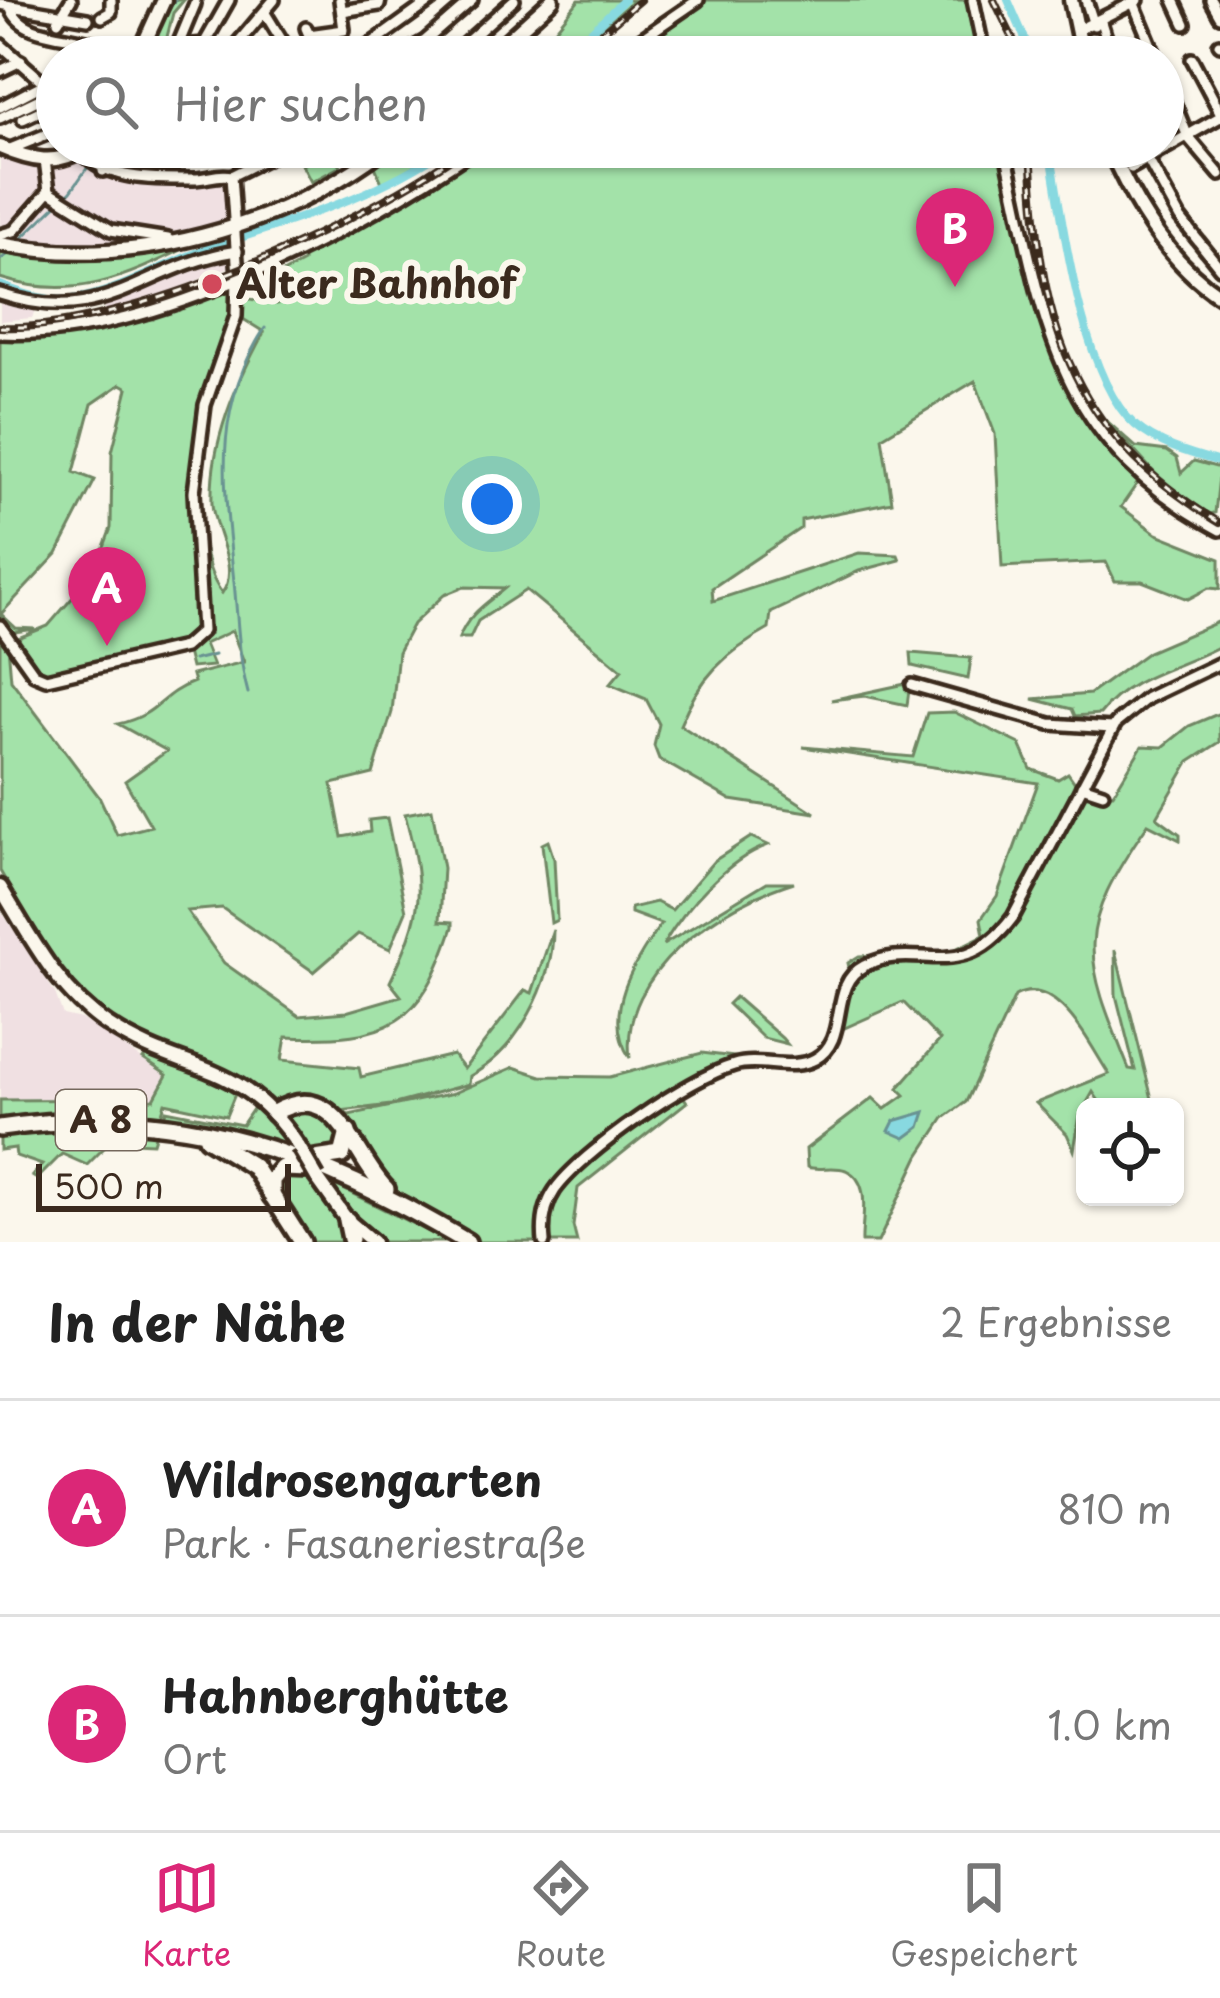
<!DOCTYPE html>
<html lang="de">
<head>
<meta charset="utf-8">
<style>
  :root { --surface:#fff; --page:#f2f2f2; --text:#222; --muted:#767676; --line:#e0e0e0; --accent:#db2777 }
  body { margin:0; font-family:"Playpen Sans",sans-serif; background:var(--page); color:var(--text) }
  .controls { position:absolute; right:36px; bottom:36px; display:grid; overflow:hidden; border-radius:18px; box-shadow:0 3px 9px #0004 }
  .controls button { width:108px; height:108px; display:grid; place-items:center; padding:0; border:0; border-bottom:3px solid var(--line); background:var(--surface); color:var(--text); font:60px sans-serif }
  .scale { position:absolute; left:36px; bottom:30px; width:255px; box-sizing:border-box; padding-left:12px; border:6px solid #3b2a1e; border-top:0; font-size:33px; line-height:42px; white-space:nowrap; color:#3b2a1e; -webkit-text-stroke:9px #fbf7ec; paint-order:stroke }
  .you { position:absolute; left:492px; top:504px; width:42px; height:42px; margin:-30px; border:9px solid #fff; border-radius:50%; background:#1a73e8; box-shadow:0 0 0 18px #1a73e833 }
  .badge { display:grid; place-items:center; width:78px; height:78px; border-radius:50%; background:var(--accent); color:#fff; font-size:39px; font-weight:700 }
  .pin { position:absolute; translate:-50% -99px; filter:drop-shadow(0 3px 6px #0008) }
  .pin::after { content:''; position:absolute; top:63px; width:42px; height:36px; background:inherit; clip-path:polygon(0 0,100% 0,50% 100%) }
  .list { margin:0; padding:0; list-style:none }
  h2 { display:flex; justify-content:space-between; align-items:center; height:156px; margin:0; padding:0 48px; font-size:51px }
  h2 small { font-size:39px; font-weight:400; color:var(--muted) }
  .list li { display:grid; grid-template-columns:78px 1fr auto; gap:36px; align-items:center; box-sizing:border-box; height:216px; padding:0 48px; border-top:3px solid var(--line) }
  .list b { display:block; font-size:45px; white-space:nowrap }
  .list p { margin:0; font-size:39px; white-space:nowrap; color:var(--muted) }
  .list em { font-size:39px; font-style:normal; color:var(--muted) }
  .icon { flex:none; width:66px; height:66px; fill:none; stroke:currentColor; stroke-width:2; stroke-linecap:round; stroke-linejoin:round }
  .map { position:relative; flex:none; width:1220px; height:1242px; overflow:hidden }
  .search { position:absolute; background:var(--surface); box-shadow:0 3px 9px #0004; left:36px; right:36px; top:36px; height:132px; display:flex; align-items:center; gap:30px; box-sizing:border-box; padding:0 42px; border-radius:66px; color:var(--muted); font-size:45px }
  .sheet { height:588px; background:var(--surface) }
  nav { display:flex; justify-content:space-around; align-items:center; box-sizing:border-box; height:168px; border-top:3px solid var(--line); background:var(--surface); font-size:33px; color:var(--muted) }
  nav a { display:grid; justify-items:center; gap:6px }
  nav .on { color:var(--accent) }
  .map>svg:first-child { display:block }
</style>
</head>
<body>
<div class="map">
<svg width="1220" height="1242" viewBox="0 0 1220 1242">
  <rect width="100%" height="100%" fill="#fbf7ec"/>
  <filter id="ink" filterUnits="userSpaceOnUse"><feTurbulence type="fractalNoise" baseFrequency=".00833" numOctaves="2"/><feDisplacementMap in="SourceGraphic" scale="24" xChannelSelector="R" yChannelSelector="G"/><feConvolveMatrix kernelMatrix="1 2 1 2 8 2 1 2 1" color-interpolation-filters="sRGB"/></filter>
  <g filter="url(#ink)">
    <g fill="#f0e0e2">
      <polygon points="0,149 78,157 112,174 227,177 230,221 87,250 0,239"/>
      <polygon points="233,248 234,265 169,292 105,311 102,297"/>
      <polygon points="0,296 36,307 32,318 0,321"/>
      <polygon points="0,909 55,993 63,1015 81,1019 167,1075 154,1099 0,1100"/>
    </g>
    <g fill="#a3e2a9" stroke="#6f8664" stroke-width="3" fill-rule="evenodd">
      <polygon points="170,0 184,0 173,13 162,57 144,57"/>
      <polygon points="579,0 634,0 567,57 533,57"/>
      <polygon points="703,0 969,0 982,57 623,57"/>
      <polygon points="399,147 444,147 383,185 374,164"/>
      <path d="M 488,147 L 1001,147 C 1021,240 1029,334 1084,414 C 1100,437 1122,457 1141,478 L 1121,507 L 1157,534 L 1220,559 L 1220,589 L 1209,588 L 1188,599 L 1142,581 L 1115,581 L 1106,562 L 1002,567 L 995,434 L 975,381 L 882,437 L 892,502 L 801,520 L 801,528 L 712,588 L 713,601 L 859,553 L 898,555 L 900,560 L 859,571 L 771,613 L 769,629 C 725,653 699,678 680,725 L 815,813 L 731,800 L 659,759 L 654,746 L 659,724 L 646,699 L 610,684 L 622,670 L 526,590 L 478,621 L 470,638 L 459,638 C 469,613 486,604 505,588 L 464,587 L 444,595 L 413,624 L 398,652 L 392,712 L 373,774 L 332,784 L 342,837 L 370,832 L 369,820 L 387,818 L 406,911 L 390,949 L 358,934 L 314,972 L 222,908 L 187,911 L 224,963 L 299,1016 L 346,1012 L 401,996 L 390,982 C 424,910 425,892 405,814 L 432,809 L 443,868 L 440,921 L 453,922 L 453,927 C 421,1025 391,1041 286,1037 L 282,1060 L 359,1068 L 361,1077 L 453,1055 L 464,1069 L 525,990 L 532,993 L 553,930 C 553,984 518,1050 470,1076 L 469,1084 L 391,1105 L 341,1111 L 349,1115 L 454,1093 L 514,1067 L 541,1076 L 610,1077 L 702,1053 L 742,1058 C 687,1074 514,1174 541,1242 L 476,1242 L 395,1193 L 341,1115 L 276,1107 L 226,1071 L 163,1049 L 100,1013 L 53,961 L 0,871 L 0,337 L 61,333 L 134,316 L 153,319 L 154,312 L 232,285 L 239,297 L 277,304 L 283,273 L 303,262 L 303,251 ZM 243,319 L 264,332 C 236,384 210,441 212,503 C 213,532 241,568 222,593 C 182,543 200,361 243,319 ZM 121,384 L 128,388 L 112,452 L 111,528 L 94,573 L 48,626 L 18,638 L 36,671 L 46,676 L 188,642 L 193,645 L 186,648 L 191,668 L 213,666 L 204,644 L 232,631 L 244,662 L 192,675 L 194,682 C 158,695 161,714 118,724 L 167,751 L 125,781 L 151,826 L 117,835 L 100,798 L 11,680 L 7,633 L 35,629 L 16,628 L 1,614 L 57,554 L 95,480 L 74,472 L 92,404 Z"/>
      <polygon points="332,150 341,166 311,182 302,165"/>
      <path d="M 206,238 C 133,273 81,304 0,278 L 0,245 L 21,254 L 69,259 Z"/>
      <polygon points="1107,421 1136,447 1167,451 1177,458 1181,473 1194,461 1220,468 1215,513 1209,514 1162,481"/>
      <path d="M 1220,621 L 1220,646 C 1178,669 1130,675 1100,714 L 1075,716 L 1072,709 L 1033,699 L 1090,694 L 1148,652 Z"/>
      <polygon points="911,653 971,658 968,679 912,666"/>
      <polygon points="910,683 907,705 865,696 831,700"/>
      <path d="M 954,712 L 1020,744 L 1031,769 L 1058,779 L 1068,773 L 1075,783 C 1051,834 1016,939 958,954 C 918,964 895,954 850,972 L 848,963 L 859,956 L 949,952 L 984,935 L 981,919 L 997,896 L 1038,783 L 803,747 L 913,757 L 927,713 Z"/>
      <path d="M 1220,713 L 1220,742 L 1189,762 L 1157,817 L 1180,834 L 1180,840 L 1148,824 C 1074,931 1082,953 1129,1069 L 1135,1070 L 1116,995 L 1115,950 L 1154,1107 L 1103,1107 L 1093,1092 L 1080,1115 L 1074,1150 L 1067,1134 L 1036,1103 L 1109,1074 C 1090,1046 1057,973 1015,996 L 966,1102 L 944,1118 L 919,1156 L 878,1242 L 862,1242 C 861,1219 873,1182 846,1170 C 834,1165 819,1171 807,1167 L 806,1149 L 873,1098 L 885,1109 L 905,1095 L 898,1088 L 940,1040 L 903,1002 L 840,1030 C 844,1002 846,979 873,965 L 978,956 L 1003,934 L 1082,790 L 1113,794 L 1142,746 L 1163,747 L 1189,726 Z"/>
      <path d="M 751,837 L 768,845 C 726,860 685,908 663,945 L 767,882 L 794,882 C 720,905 619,972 630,1058 C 601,1014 634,962 661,924 L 631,913 L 631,908 L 656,902 L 672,910 L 714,861 Z"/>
      <polygon points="548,841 554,859 557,920 551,923 542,844"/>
      <polygon points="735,997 782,1038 787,1044 763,1038 728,1004"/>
      <polygon points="149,1051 237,1089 226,1116 165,1103 153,1143 111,1141 87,1165 62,1154 37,1179 32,1176 42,1165 16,1156 15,1148 0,1150 0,1100 154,1099 167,1075 143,1059"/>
      <path d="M 680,1092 L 687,1102 L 578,1188 L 573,1226 L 577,1242 L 547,1242 C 539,1174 633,1128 680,1092 Z"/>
      <polygon points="257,1103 287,1123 294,1108 332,1115 345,1148 314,1157 234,1132 163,1120 166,1110 242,1125"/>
      <polygon points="301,1168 449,1242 378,1242 347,1230 347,1242 305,1242 283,1215 276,1176"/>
    </g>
    <polygon fill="#88d9e0" stroke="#699392" stroke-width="3" points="925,1112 920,1127 905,1138 889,1131 894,1121"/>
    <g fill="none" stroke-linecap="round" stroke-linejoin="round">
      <g stroke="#699392" stroke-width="3">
        <polyline points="152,57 161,23 175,0"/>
        <polyline points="20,240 71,191 102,147"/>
        <polyline points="0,260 11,252"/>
        <polyline points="194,660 214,655"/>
        <path d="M 248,693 C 238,656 238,620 234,582 C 225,490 210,412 265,328"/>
      </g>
      <g stroke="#88d9e0" stroke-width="8">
        <polyline points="1008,0 1033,57"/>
        <polyline points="564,57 624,0"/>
        <path d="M 1050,147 C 1062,220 1082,379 1135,425 C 1158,445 1192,454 1220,462"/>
        <path d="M 0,285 C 24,294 46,302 72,299 C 114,294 154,269 193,254 C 283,222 369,202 448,147"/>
      </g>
      <g stroke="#3b2a1e" stroke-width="18">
        <g id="minor">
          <polyline points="973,0 985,57"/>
          <polyline points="1086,0 1094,25"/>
          <polyline points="1174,0 1185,24"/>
          <polyline points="1211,0 1220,16"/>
          <polyline points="0,4 88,19"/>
          <polyline points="1134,4 1156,57"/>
          <path d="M 11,8 C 21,37 67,34 93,43 L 98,57"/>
          <polyline points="342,11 379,5 380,0"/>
          <polyline points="265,13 284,44"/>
          <polyline points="102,17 111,12 111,0"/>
          <polyline points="58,21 71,0"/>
          <polyline points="1101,22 1112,57"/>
          <polyline points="306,28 309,35 344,30 340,0"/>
          <polyline points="1078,30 1138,0"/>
          <polyline points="0,44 57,94"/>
          <polyline points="1219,44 1220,45"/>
          <polyline points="175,47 204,44 229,0"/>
          <polyline points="173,57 195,4"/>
          <polyline points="226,57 274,0"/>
          <polyline points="353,57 432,0"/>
          <polyline points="397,57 425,41 472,0"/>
          <polyline points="450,57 514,0"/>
          <polyline points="615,57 698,0"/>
          <polyline points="1192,59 1220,112"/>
          <polyline points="0,71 21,61"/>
          <polyline points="1163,75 1188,137 1220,175"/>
          <polyline points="0,107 46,83"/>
          <polyline points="0,118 54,92"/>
          <polyline points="23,119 57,103"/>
          <path d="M 78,147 C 103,182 154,179 194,179 C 207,179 218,173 231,176 L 238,276"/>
          <path d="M 1005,147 C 1042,313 1053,441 1220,530"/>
          <polyline points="1141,147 1180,218 1220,268"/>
          <polyline points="8,150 57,130"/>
          <polyline points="45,160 49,191"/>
          <polyline points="1131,168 1220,117"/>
          <polyline points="103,171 120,147"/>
          <polyline points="231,176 289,147"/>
          <polyline points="49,191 111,230 168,239"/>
          <polyline points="0,235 14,231 49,191"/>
          <path d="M 0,294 C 108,329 140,266 237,251"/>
          <path d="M 0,333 C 152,341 355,231 479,147"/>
          <polyline points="0,626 34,674 46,679 184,647 202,631 194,492 205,405 236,316 237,278"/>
          <polyline points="912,685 1050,724 1112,728"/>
          <polyline points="1082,786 1103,793"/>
          <path d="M 544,1242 C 542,1223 544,1206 555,1190 C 582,1152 689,1078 734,1065 C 760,1057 791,1072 815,1059 C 851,1039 827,985 864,966 C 918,938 960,988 1013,917 L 1116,723 L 1147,698 L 1220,663"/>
        </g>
      </g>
      <g stroke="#3b2a1e" stroke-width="21">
        <g id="major">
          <polyline points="1071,0 1083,57"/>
          <polyline points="138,57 164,0"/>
          <polyline points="489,57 552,0"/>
          <path d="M 0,147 C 30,160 57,167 85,147"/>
          <path d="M 1109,147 C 1133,202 1169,263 1220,296"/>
          <path d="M 0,244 C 132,270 281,228 387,147"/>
          <path d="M 0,887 C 31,937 58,992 108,1025 C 186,1077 238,1055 299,1147"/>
          <polyline points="317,1178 347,1220 373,1242"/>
        </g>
      </g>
      <g stroke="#3b2a1e" stroke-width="24">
        <g id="highway">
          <path d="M 274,1113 C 337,1075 353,1157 386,1189"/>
          <path d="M 0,1128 C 179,1101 315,1152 467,1242"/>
          <polyline points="207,1138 254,1167 302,1242"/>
          <polyline points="315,1159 342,1155 348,1132"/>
          <polyline points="272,1196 272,1180 282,1168 310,1169"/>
          <polyline points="347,1220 351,1239"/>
        </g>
      </g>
      <use href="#minor" stroke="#fbf7ec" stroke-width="9"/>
      <use href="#major" stroke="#fbf7ec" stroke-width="12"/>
      <use href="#highway" stroke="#fbf7ec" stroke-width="15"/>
      <g stroke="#3b2a1e" stroke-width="8">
        <g id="rail">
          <polyline points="994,0 1022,57"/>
          <polyline points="573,57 640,0"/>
          <path d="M 1031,147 C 1039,318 1064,429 1220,523"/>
          <path d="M 0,327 C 124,333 367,222 467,147"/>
        </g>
      </g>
      <use href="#rail" stroke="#fbf7ec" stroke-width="3" stroke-dasharray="9" stroke-linecap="butt"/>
      <g stroke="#3b2a1e" stroke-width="21" stroke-linecap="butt">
        <polyline id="major-bridge" points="299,1147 317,1178"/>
      </g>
      <use href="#major-bridge" stroke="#fbf7ec" stroke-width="12"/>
    </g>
  </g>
  <circle fill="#d1495b" stroke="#fbf7ec" stroke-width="4.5" cx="212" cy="284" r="12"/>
  <g text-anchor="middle" stroke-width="12" stroke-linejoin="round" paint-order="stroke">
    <rect fill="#fbf7ec" stroke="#75685c" stroke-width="3" x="56" y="1090" width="90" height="60" rx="9"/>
    <g font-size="36" font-weight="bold" fill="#3b2a1e">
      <text x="101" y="1133">A 8</text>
    </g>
    <g font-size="39" font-weight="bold" fill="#3b2a1e" stroke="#fbf7ec" text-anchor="start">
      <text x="236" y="298">Alter Bahnhof</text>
    </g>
  </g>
</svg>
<div class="controls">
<button><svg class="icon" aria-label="locate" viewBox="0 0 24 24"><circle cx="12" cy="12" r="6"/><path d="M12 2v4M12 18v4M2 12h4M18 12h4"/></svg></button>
</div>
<div class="scale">500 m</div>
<div class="you"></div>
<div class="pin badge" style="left:107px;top:646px">A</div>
<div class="pin badge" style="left:955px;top:287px">B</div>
<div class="search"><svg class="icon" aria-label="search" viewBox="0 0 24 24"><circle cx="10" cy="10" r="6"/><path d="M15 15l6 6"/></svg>Hier suchen</div>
</div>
<section class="sheet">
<h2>In der Nähe<small>2 Ergebnisse</small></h2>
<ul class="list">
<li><span class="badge">A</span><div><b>Wildrosengarten</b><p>Park · Fasaneriestraße</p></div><em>810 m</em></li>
<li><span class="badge">B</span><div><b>Hahnberghütte</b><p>Ort</p></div><em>1.0 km</em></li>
</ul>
</section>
<nav>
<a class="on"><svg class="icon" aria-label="map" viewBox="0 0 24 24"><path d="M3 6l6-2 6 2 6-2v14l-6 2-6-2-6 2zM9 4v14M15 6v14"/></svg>Karte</a>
<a><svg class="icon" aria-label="directions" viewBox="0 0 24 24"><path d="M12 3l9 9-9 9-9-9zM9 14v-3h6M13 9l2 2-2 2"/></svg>Route</a>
<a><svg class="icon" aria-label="saved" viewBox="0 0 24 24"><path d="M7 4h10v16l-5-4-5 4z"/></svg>Gespeichert</a>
</nav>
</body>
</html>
